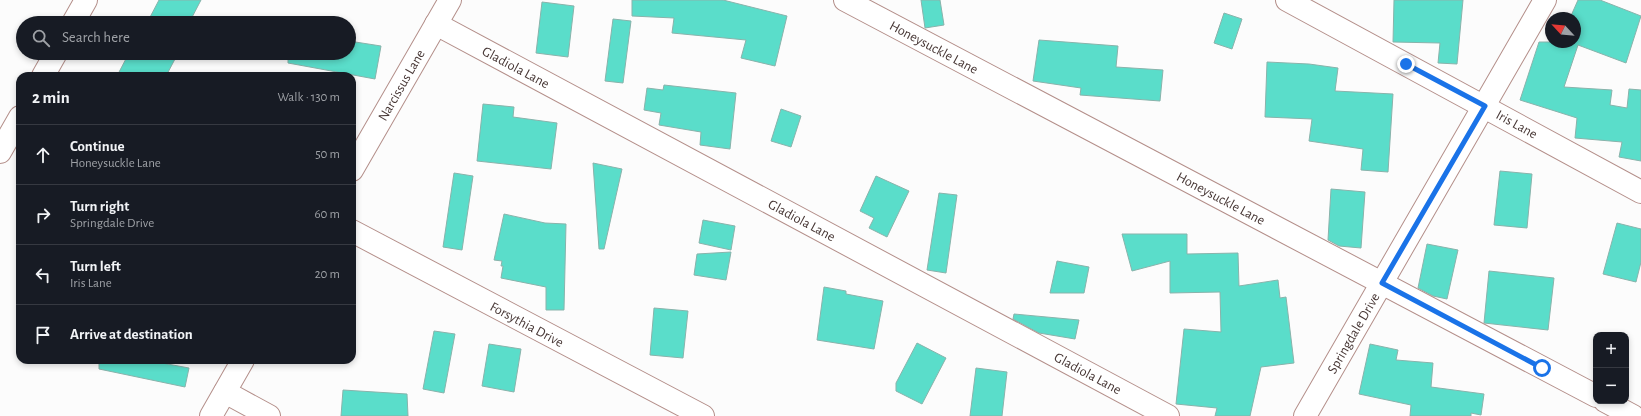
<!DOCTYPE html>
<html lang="en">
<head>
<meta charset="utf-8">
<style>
  :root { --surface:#171b24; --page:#242831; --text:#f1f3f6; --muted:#9ea1a6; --line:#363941 }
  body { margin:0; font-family:"Alegreya Sans",sans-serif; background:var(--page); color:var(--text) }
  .controls { position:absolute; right:12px; bottom:12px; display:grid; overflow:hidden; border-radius:8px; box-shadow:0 2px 6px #0003 }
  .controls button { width:36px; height:36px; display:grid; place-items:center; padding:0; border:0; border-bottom:1px solid var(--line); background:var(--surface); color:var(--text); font:20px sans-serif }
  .compass { position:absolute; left:1545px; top:12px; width:36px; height:36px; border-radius:50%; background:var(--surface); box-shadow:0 2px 6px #0003; rotate:296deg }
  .stop { position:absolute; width:12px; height:12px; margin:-9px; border:3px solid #1a73e8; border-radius:50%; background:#fff }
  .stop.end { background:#1a73e8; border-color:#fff; box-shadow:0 1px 4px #0008 }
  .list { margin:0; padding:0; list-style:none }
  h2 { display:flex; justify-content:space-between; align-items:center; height:52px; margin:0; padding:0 16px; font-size:17px }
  h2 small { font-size:13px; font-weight:400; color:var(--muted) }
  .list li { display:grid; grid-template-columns:26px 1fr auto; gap:12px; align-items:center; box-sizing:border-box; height:60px; padding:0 16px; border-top:1px solid var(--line) }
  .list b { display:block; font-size:15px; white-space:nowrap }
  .list p { margin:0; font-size:13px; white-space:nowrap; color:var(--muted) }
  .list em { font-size:13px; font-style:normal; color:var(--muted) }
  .icon { flex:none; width:22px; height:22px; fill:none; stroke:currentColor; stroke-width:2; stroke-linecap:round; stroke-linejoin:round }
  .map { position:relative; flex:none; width:1641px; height:416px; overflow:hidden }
  .search { position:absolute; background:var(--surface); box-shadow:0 2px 6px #0003; left:16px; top:16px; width:340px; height:44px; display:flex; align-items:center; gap:10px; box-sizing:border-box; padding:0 14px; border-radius:22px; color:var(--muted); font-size:15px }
  .panel { position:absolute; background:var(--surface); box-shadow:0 2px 6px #0003; left:16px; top:72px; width:340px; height:292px; border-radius:12px }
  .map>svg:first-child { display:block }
</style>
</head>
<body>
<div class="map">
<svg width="1641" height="416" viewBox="0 0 1641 416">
  <rect width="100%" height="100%" fill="#fcfcfc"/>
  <g fill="#5addca" stroke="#89b3ab">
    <polygon points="159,0 201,0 189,23 147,23"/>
    <polygon points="632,0 723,0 787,16 775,66 741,58 746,40 672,33 674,18 632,16"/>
    <polygon points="921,0 940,0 944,25 925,28"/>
    <polygon points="1394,0 1463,0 1457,64 1438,63 1440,43 1393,42"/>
    <polygon points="1578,0 1600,0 1641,16 1626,63 1578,45 1564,87 1612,90 1610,105 1627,108 1629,89 1641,90 1641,161 1619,157 1622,142 1575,138 1577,118 1520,100 1539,42 1575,42 1575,18 1570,18"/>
    <polygon points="542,2 574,6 568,57 536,53"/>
    <polygon points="1224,13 1242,19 1232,49 1214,43"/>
    <polygon points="613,19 631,21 623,83 605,81"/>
    <polygon points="1039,40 1118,46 1116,67 1163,70 1160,101 1080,95 1081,88 1033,81"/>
    <polygon points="349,41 381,46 375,79 288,63 288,53 349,53"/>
    <polygon points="129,53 165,53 175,59 166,76 117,76"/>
    <polygon points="1267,62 1309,64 1338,68 1335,91 1393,94 1388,172 1361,170 1363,149 1309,141 1312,119 1265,117"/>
    <polygon points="664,85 736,93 730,149 700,145 701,132 659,125 661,113 644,110 647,88 663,90"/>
    <polygon points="483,104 514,107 513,117 557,123 551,169 477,161"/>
    <polygon points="781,109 801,116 791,147 771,141"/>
    <polygon points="593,163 622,169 604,249 599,249"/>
    <polygon points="1500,171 1532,174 1527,228 1494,225"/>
    <polygon points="454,173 473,176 462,250 443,247"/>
    <polygon points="876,176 909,191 887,237 869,228 874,218 860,211"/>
    <polygon points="1331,189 1365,192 1361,248 1339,246 1328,240"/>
    <polygon points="939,193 957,195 946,273 927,270"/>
    <polygon points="504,214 545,223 566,224 564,310 546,310 546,287 501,278 503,266 501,266 502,261 494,260"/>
    <polygon points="703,220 735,226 731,250 699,243"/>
    <polygon points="1617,223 1641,229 1641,262 1636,282 1603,274"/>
    <polygon points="1122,234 1187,234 1187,254 1238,253 1239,286 1278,280 1280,298 1286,297 1294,363 1261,367 1250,416 1215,416 1217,408 1176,404 1184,329 1221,332 1220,292 1170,293 1170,261 1132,271"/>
    <polygon points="1427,244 1458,250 1447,299 1433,296 1418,288"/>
    <polygon points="731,252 726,280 694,275 697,254"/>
    <polygon points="1057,261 1089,267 1084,293 1050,293"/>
    <polygon points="1489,271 1554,278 1548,330 1484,323"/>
    <polygon points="824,287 846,291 846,294 883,301 874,349 817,340"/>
    <polygon points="654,308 688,311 683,358 650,355"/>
    <polygon points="1014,314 1079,320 1075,339 1039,333 1013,319"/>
    <polygon points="434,331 455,334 444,393 423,389"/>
    <polygon points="917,343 946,358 922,404 896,391 896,383"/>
    <polygon points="489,344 521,349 514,392 482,386"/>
    <polygon points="1370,344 1398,350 1396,360 1433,363 1431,387 1484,394 1481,415 1471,413 1471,416 1410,416 1411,405 1359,394"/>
    <polygon points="99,360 146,360 189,368 185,387 99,369"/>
    <polygon points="976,368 1007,372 1002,416 970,416"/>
    <polygon points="343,390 407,394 408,416 341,416"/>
  </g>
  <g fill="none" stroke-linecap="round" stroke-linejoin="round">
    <g stroke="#b48f8a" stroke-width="24">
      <g id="minor">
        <polyline points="845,0 1596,396"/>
        <polyline points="1287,0 1641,192"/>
        <polyline points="73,23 86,0"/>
        <polyline points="436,24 1168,416"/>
        <polyline points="43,76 56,53"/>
        <polyline points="0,152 20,117"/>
        <polyline points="352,170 450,0"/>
        <polyline points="352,231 703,416"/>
        <polyline points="225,392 269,416"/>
        <polyline points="1605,401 1633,416"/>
        <polyline points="211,416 243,360"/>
        <polyline points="1305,416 1545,0"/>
      </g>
    </g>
    <use href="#minor" stroke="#fff" stroke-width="22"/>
  </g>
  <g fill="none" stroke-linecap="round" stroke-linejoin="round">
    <polyline stroke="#1a73e8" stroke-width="5" points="1406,64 1485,106 1382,283 1542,368"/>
  </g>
  <g text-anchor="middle" stroke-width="3.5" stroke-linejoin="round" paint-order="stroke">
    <g font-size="14" fill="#473735" stroke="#fff">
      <text transform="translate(934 47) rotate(28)" y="5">Honeysuckle Lane</text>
      <text transform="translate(516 67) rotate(28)" y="5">Gladiola Lane</text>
      <text transform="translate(401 85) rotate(-60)" y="5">Narcissus Lane</text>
      <text transform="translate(1517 124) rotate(29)" y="5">Iris Lane</text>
      <text transform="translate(1221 198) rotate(28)" y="5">Honeysuckle Lane</text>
      <text transform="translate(802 220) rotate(28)" y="5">Gladiola Lane</text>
      <text transform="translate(527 324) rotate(28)" y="5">Forsythia Drive</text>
      <text transform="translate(1353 333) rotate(-60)" y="5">Springdale Drive</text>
      <text transform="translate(1088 373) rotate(28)" y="5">Gladiola Lane</text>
    </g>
  </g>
</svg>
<div class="controls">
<button>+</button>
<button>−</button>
</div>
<svg class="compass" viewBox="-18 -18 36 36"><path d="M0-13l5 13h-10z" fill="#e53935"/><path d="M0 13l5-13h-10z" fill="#9ea1a6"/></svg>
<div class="stop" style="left:1542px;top:368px"></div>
<div class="stop end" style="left:1406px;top:64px"></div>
<div class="search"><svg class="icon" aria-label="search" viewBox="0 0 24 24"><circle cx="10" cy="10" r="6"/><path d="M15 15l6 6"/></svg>Search here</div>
<section class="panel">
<h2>2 min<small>Walk · 130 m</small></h2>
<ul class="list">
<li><svg class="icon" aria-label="ahead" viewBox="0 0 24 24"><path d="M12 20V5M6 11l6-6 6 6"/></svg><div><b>Continue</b><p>Honeysuckle Lane</p></div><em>50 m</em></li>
<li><svg class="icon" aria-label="right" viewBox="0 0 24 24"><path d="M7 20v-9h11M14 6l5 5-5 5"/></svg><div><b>Turn right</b><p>Springdale Drive</p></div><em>60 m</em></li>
<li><svg class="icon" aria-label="left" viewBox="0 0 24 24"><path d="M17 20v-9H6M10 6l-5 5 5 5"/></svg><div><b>Turn left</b><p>Iris Lane</p></div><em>20 m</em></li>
<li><svg class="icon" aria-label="arrive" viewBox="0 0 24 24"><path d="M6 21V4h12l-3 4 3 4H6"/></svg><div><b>Arrive at destination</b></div></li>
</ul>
</section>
</div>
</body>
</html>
